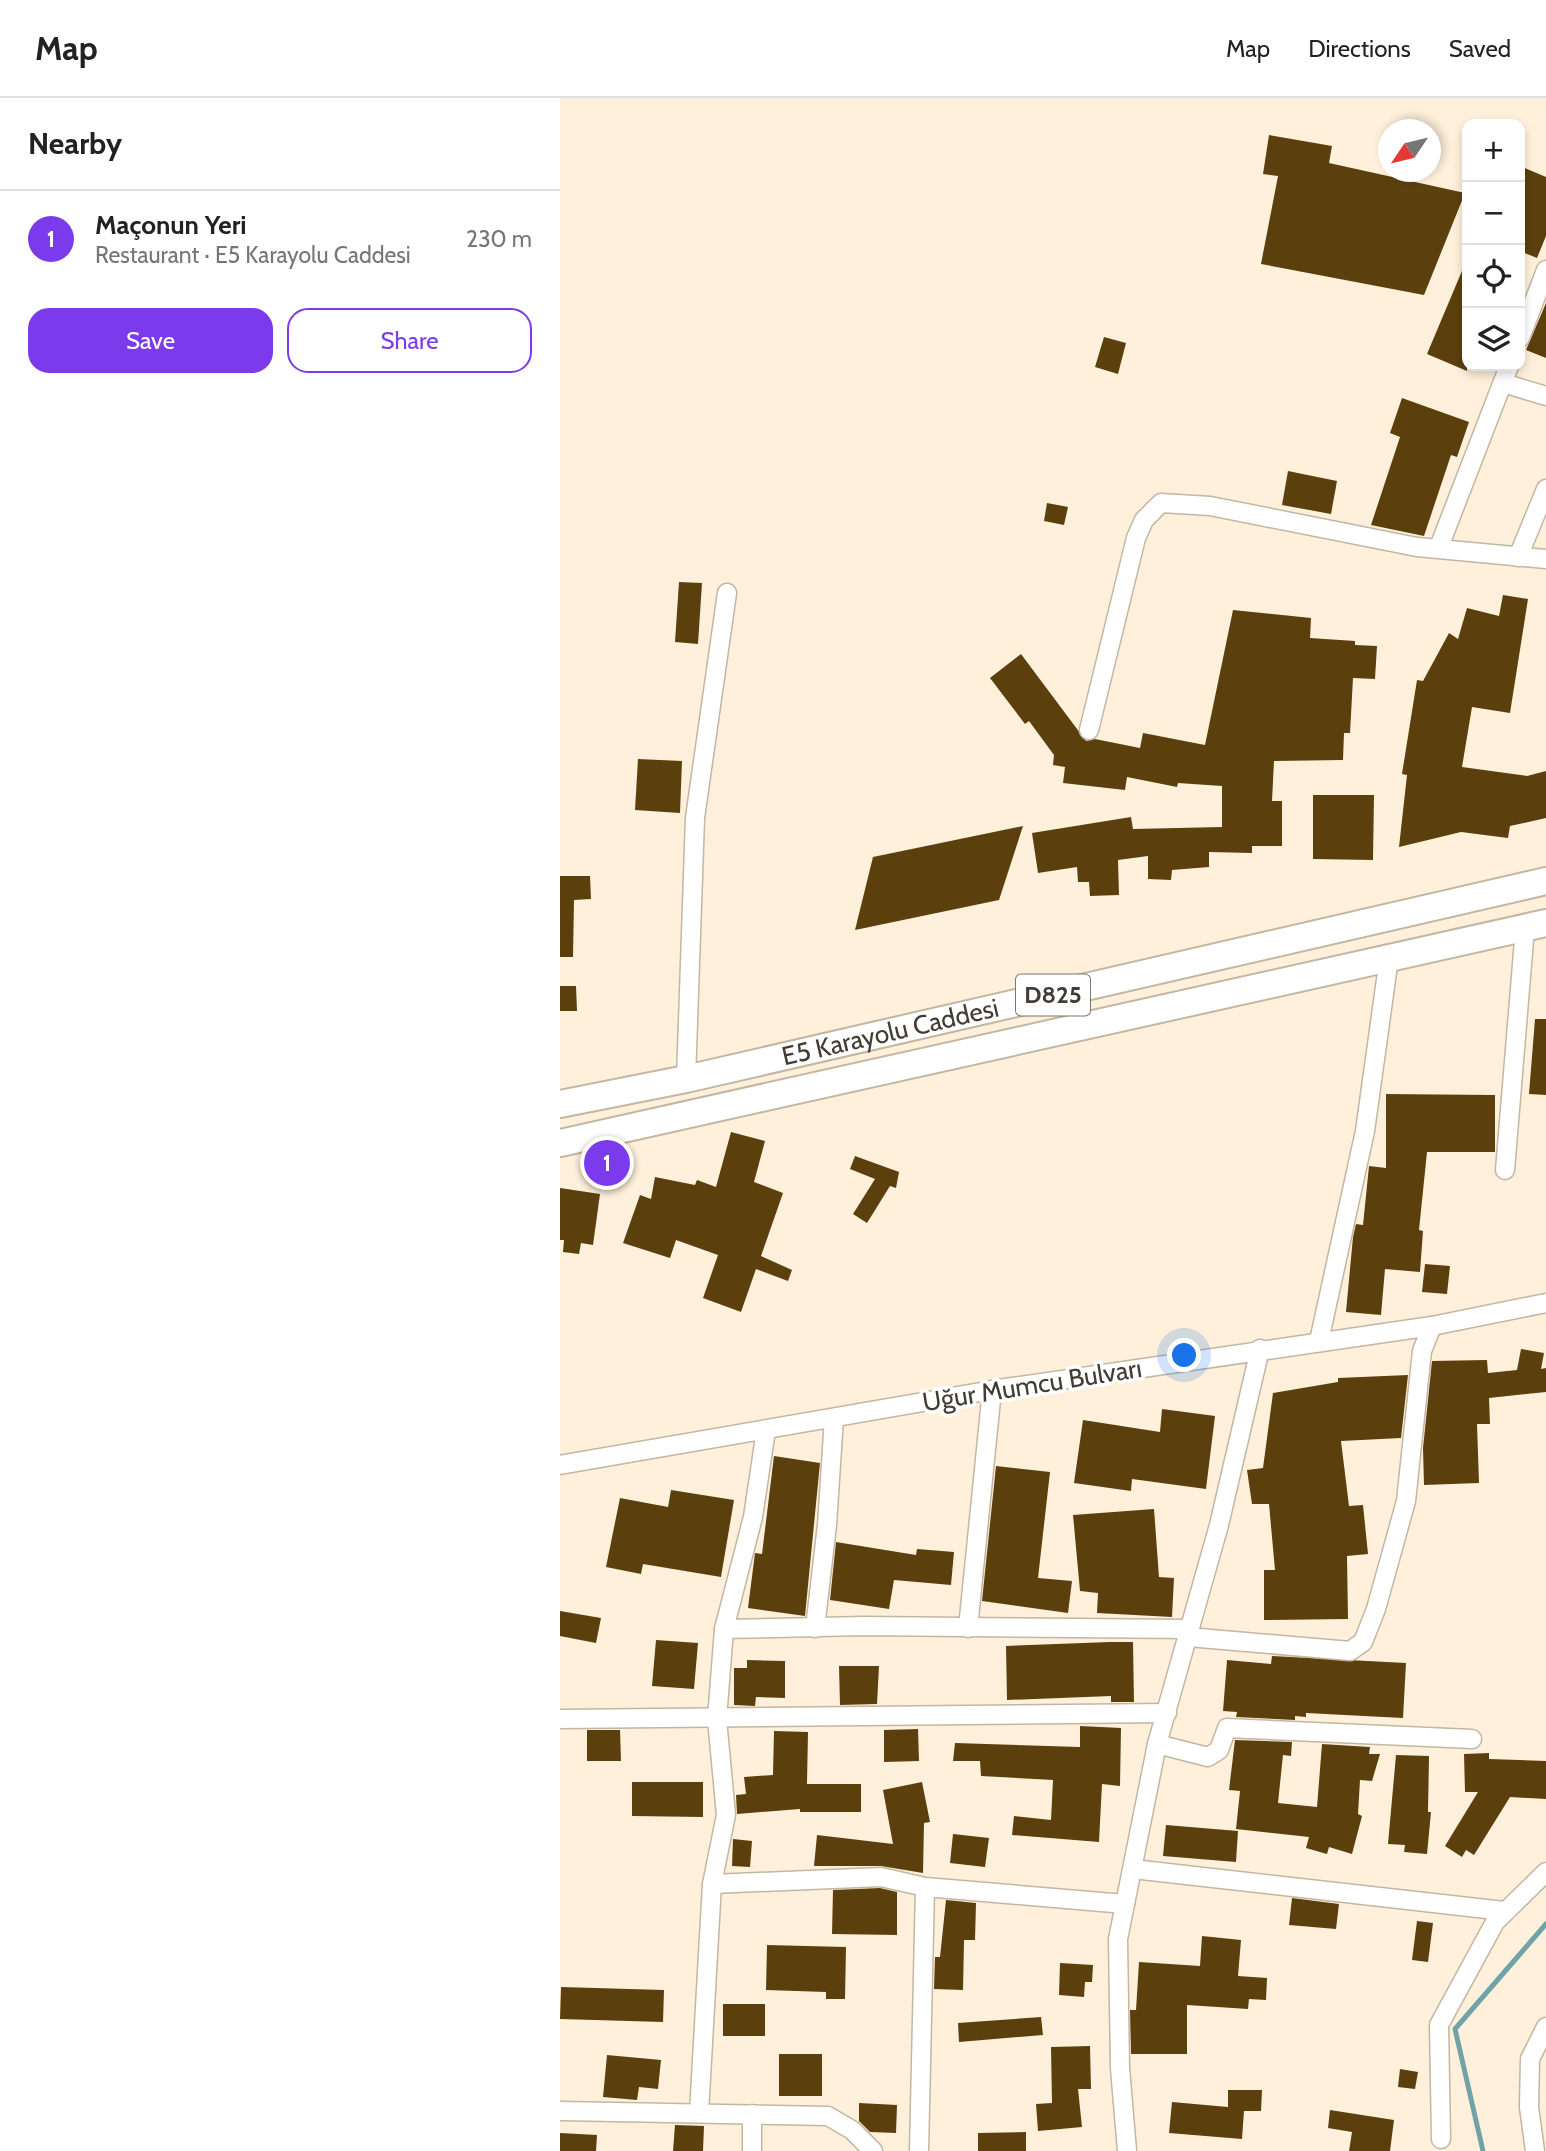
<!DOCTYPE html>
<html lang="en">
<head>
<meta charset="utf-8">
<style>
  :root { --surface:#fff; --page:#f6f6f6; --text:#222; --muted:#767676; --line:#e0e0e0; --accent:#7c3aed }
  body { margin:0; font-family:Cabin,sans-serif; background:var(--page); color:var(--text) }
  .controls { position:absolute; right:21px; top:21px; display:grid; overflow:hidden; border-radius:14px; box-shadow:0 4px 10px #0003 }
  .controls button { width:63px; height:63px; display:grid; place-items:center; padding:0; border:0; border-bottom:2px solid var(--line); background:var(--surface); color:var(--text); font:35px sans-serif }
  .compass { position:absolute; left:818px; top:21px; width:63px; height:63px; border-radius:50%; background:var(--surface); box-shadow:0 4px 10px #0003; rotate:235deg }
  .you { position:absolute; left:625px; top:1258px; width:24px; height:24px; margin:-18px; border:5px solid #fff; border-radius:50%; background:#1a73e8; box-shadow:0 0 0 10px #1a73e833 }
  .badge { display:grid; place-items:center; width:46px; height:46px; border-radius:50%; background:var(--accent); color:#fff; font-size:23px; font-weight:700 }
  .pin { position:absolute; translate:-50% -50%; border:4px solid #fff; box-shadow:0 2px 7px #0006 }
  .list { margin:0; padding:0; list-style:none }
  h2 { display:flex; justify-content:space-between; align-items:center; height:91px; margin:0; padding:0 28px; font-size:30px }
  h2 small { font-size:23px; font-weight:400; color:var(--muted) }
  .list li { display:grid; grid-template-columns:46px 1fr auto; gap:21px; align-items:center; box-sizing:border-box; height:98px; padding:0 28px; border-top:2px solid var(--line) }
  .list b { display:block; font-size:26px; white-space:nowrap }
  .list p { margin:0; font-size:23px; white-space:nowrap; color:var(--muted) }
  .list em { font-size:23px; font-style:normal; color:var(--muted) }
  .actions { display:flex; gap:14px; padding:21px 28px }
  .actions a { flex:1; padding:16px 0; border:2px solid var(--accent); border-radius:21px; text-align:center; font-size:24px; color:var(--accent) }
  .actions .main { background:var(--accent); color:#fff }
  .icon { flex:none; width:38px; height:38px; fill:none; stroke:currentColor; stroke-width:2; stroke-linecap:round; stroke-linejoin:round }
  .map { position:relative; flex:none; width:986px; height:2053px; overflow:hidden }
  header { display:flex; align-items:center; gap:42px; box-sizing:border-box; height:98px; padding:0 35px; background:var(--surface); border-bottom:2px solid var(--line) }
  header strong { font-size:33px }
  nav { display:flex; gap:38px; margin-inline-start:auto; font-size:24px }
  main { display:flex }
  aside { flex:1; background:var(--surface) }
  .map>svg:first-child { display:block }
</style>
</head>
<body>
<header>
<strong>Map</strong>
<nav><a>Map</a><a>Directions</a><a>Saved</a></nav>
</header>
<main>
<aside>
<h2>Nearby<small></small></h2>
<ul class="list">
<li><span class="badge">1</span><div><b>Maçonun Yeri</b><p>Restaurant · E5 Karayolu Caddesi</p></div><em>230 m</em></li>
</ul>
<div class="actions"><a class="main">Save</a><a>Share</a></div>
</aside>
<div class="map">
<svg width="986" height="2053" viewBox="0 0 986 2053">
  <rect width="100%" height="100%" fill="#fef0db"/>
  <g fill="none" stroke-linecap="round" stroke-linejoin="round">
    <polyline stroke="#71a2a8" stroke-width="5" points="923,2053 895,1931 986,1826"/>
  </g>
  <g fill="#5b400e">
    <polygon points="709,37 772,48 769,65 905,95 864,197 701,166 718,78 703,76"/>
    <polygon points="960,68 986,79 986,138 977,160 960,153"/>
    <polygon points="907,161 907,273 867,256"/>
    <polygon points="986,205 986,260 966,252"/>
    <polygon points="544,239 566,245 558,276 535,269"/>
    <polygon points="842,300 909,324 897,359 891,357 864,438 811,427 840,339 830,335"/>
    <polygon points="728,373 777,383 771,416 722,407"/>
    <polygon points="487,405 508,409 504,427 484,423"/>
    <polygon points="119,484 142,485 138,546 115,544"/>
    <polygon points="943,497 968,501 950,615 912,609 902,669 967,678 986,673 986,720 950,728 948,740 901,734 839,749 847,677 842,676 857,582 863,583 889,535 898,541 907,510 939,518"/>
    <polygon points="673,512 751,520 750,540 795,543 795,547 817,548 815,581 793,580 790,635 784,635 783,662 714,663 712,703 722,703 722,748 692,748 692,755 649,754 649,769 612,772 611,782 588,781 588,758 558,762 559,797 530,798 529,784 518,784 517,769 478,775 472,735 571,719 573,731 662,729 662,688 618,685 617,689 567,679 565,692 503,685 505,669 493,667 494,657 469,623 465,626 430,580 461,556 526,643 535,641 580,650 583,635 645,647"/>
    <polygon points="78,661 122,663 120,715 75,712"/>
    <polygon points="753,697 814,697 813,762 753,761"/>
    <polygon points="463,728 439,802 295,832 313,759"/>
    <polygon points="0,778 30,778 31,801 14,802 13,859 0,859"/>
    <polygon points="0,888 16,888 17,913 0,913"/>
    <polygon points="975,921 986,921 986,997 969,996"/>
    <polygon points="826,996 935,997 935,1054 867,1054 859,1132 863,1133 860,1174 825,1171 821,1217 786,1214 793,1139 796,1126 803,1127 809,1068 826,1070"/>
    <polygon points="171,1034 205,1043 194,1084 223,1095 201,1158 232,1172 228,1183 196,1171 181,1214 143,1200 158,1157 116,1142 110,1160 63,1145 80,1097 91,1101 95,1079 135,1087 137,1082 156,1089"/>
    <polygon points="295,1058 339,1074 336,1090 330,1088 307,1125 293,1116 315,1081 290,1071"/>
    <polygon points="0,1090 40,1096 33,1147 21,1145 19,1156 3,1154 4,1142 0,1142"/>
    <polygon points="865,1166 890,1168 887,1196 862,1194"/>
    <polygon points="961,1251 984,1255 981,1271 986,1270 986,1294 929,1300 930,1326 917,1326 919,1385 864,1387 863,1350 872,1263 927,1262 928,1275 957,1272"/>
    <polygon points="848,1277 841,1340 781,1343 789,1408 803,1407 808,1456 787,1458 788,1521 704,1522 704,1472 715,1472 709,1406 692,1406 687,1372 703,1370 713,1295 778,1284 778,1280"/>
    <polygon points="602,1311 655,1318 646,1391 572,1381 571,1393 514,1385 523,1322 600,1334"/>
    <polygon points="214,1358 260,1365 245,1518 188,1510 195,1455 202,1456"/>
    <polygon points="436,1368 490,1374 478,1480 512,1483 508,1515 422,1503"/>
    <polygon points="111,1392 174,1402 161,1479 83,1466 81,1476 46,1469 60,1400 108,1409"/>
    <polygon points="594,1411 599,1479 614,1480 612,1519 537,1515 538,1495 520,1493 513,1417"/>
    <polygon points="276,1444 356,1457 357,1451 394,1454 391,1487 334,1482 329,1511 270,1502"/>
    <polygon points="0,1513 41,1520 36,1545 0,1538"/>
    <polygon points="96,1542 138,1545 134,1591 92,1588"/>
    <polygon points="550,1544 573,1544 574,1604 551,1604 551,1598 447,1602 446,1548"/>
    <polygon points="712,1558 846,1565 843,1620 746,1615 746,1619 735,1618 735,1622 676,1619 677,1614 663,1613 667,1562 711,1566"/>
    <polygon points="187,1562 225,1563 225,1600 196,1599 195,1608 174,1607 174,1570 187,1570"/>
    <polygon points="279,1568 319,1568 317,1606 280,1607"/>
    <polygon points="520,1628 561,1630 560,1688 542,1686 539,1744 452,1737 454,1718 491,1722 493,1682 421,1678 420,1663 393,1663 395,1645 520,1649"/>
    <polygon points="358,1631 359,1663 324,1664 324,1632"/>
    <polygon points="27,1632 60,1632 61,1663 27,1663"/>
    <polygon points="214,1633 248,1634 247,1686 301,1686 301,1714 240,1714 240,1711 177,1716 176,1697 186,1696 184,1679 213,1677"/>
    <polygon points="675,1642 732,1644 731,1658 723,1657 718,1705 757,1709 762,1646 810,1649 809,1656 820,1656 812,1683 800,1682 798,1716 802,1718 792,1756 769,1749 767,1756 746,1750 749,1739 676,1731 680,1693 669,1692"/>
    <polygon points="929,1655 929,1661 986,1663 986,1701 950,1699 914,1757 906,1752 902,1759 885,1748 918,1694 905,1694 904,1656"/>
    <polygon points="836,1657 869,1658 868,1714 871,1714 867,1756 844,1754 845,1747 828,1746"/>
    <polygon points="72,1684 143,1684 143,1719 72,1718"/>
    <polygon points="362,1684 370,1724 364,1725 363,1775 321,1768 254,1768 257,1737 333,1746 323,1692"/>
    <polygon points="606,1727 678,1733 676,1764 603,1758"/>
    <polygon points="393,1736 429,1740 425,1769 390,1765"/>
    <polygon points="173,1741 192,1743 190,1769 172,1768"/>
    <polygon points="320,1790 337,1794 337,1837 272,1836 273,1792"/>
    <polygon points="732,1800 779,1806 776,1831 729,1827"/>
    <polygon points="386,1802 416,1805 415,1842 404,1842 403,1892 374,1891 375,1859 380,1859"/>
    <polygon points="857,1823 873,1825 868,1864 852,1862"/>
    <polygon points="642,1838 681,1842 678,1878 707,1880 706,1902 689,1901 688,1911 627,1907 627,1956 571,1956 570,1912 576,1912 579,1864 640,1868"/>
    <polygon points="207,1847 286,1849 285,1901 266,1901 266,1894 206,1892"/>
    <polygon points="500,1865 533,1867 532,1884 525,1884 524,1899 499,1897"/>
    <polygon points="1,1889 104,1892 103,1924 0,1921"/>
    <rect x="163" y="1906" width="42" height="32"/>
    <polygon points="481,1919 483,1937 399,1944 398,1925"/>
    <polygon points="530,1948 531,1991 518,1991 522,2029 478,2033 476,2006 492,2005 491,1949"/>
    <rect x="219" y="1956" width="43" height="42"/>
    <polygon points="47,1957 101,1962 98,1991 79,1989 77,2002 43,1999"/>
    <polygon points="840,1971 858,1974 855,1991 838,1989"/>
    <polygon points="668,1992 702,1992 701,2013 684,2013 682,2041 609,2035 612,2004 668,2009"/>
    <polygon points="299,2005 337,2007 336,2035 310,2034 299,2023"/>
    <polygon points="770,2012 834,2022 830,2053 789,2053 792,2034 768,2030"/>
    <polygon points="115,2027 144,2028 143,2053 113,2053"/>
    <polygon points="466,2034 466,2053 418,2053 418,2035"/>
    <polygon points="0,2035 37,2037 36,2053 0,2053"/>
  </g>
  <g fill="none" stroke-linecap="round" stroke-linejoin="round">
    <g stroke="#c3b6a2" stroke-width="21">
      <g id="minor">
        <polyline points="960,240 986,172"/>
        <polyline points="943,285 986,298"/>
        <polyline points="879,449 949,268"/>
        <polyline points="958,459 986,391"/>
        <polyline points="529,632 576,440 584,422 601,405 650,408 857,449 986,461"/>
        <polyline points="126,981 135,720 167,495"/>
        <polyline points="945,1072 965,830"/>
        <polyline points="759,1243 805,1033 829,860"/>
        <polyline points="0,1367 432,1292 872,1228 986,1205"/>
        <polyline points="255,1530 267,1427 274,1320"/>
        <polyline points="408,1530 432,1292"/>
        <polyline points="164,1531 304,1528 630,1531"/>
        <polyline points="628,1539 790,1553 803,1544 816,1511 846,1403 862,1253 872,1228"/>
        <polyline points="0,1621 607,1615"/>
        <polyline points="597,1646 648,1659 659,1652 667,1630 912,1641"/>
        <polyline points="573,1771 944,1813"/>
        <polyline points="152,1786 321,1779 365,1789 565,1806"/>
        <polyline points="0,2013 268,2018 292,2032 313,2053"/>
        <polyline points="139,2015 152,1786 166,1717 157,1621 164,1531 193,1419 206,1332"/>
        <polyline points="881,2041 879,1927 935,1824 986,1774"/>
        <polyline points="192,2053 192,2016"/>
        <polyline points="359,2053 365,1789"/>
        <polyline points="567,2053 560,1970 558,1841 597,1646 659,1427 700,1251"/>
        <polyline points="975,2053 969,2009 970,1961 986,1929"/>
      </g>
    </g>
    <g stroke="#c3b6a2" stroke-width="30">
      <g id="highway">
        <path id="s1" d="M 0,1006 L 126,981 L 986,783"/>
        <polyline points="0,1045 986,825"/>
      </g>
    </g>
    <use href="#minor" stroke="#fff" stroke-width="18"/>
    <use href="#highway" stroke="#fff" stroke-width="26"/>
  </g>
  <g text-anchor="middle" stroke-width="7" stroke-linejoin="round" paint-order="stroke">
    <rect fill="#fff" stroke="#7a7671" stroke-width="2" x="456" y="876.5" width="74" height="41" rx="5"/>
    <g font-size="24" font-weight="bold" fill="#413c34">
      <text x="493" y="905">D825</text>
    </g>
    <g font-size="26" fill="#413c34" stroke="#fff">
      <text dy="9" stroke="none"><textPath href="#s1" startOffset="338">E5 Karayolu Caddesi</textPath></text>
      <text transform="translate(472 1287) rotate(-9)" y="9">Uğur Mumcu Bulvarı</text>
    </g>
  </g>
</svg>
<div class="controls">
<button>+</button>
<button>−</button>
<button><svg class="icon" aria-label="locate" viewBox="0 0 24 24"><circle cx="12" cy="12" r="6"/><path d="M12 2v4M12 18v4M2 12h4M18 12h4"/></svg></button>
<button><svg class="icon" aria-label="layers" viewBox="0 0 24 24"><path d="M12 4l9 5-9 5-9-5zM3 14l9 5 9-5"/></svg></button>
</div>
<svg class="compass" viewBox="-18 -18 36 36"><path d="M0-13l5 13h-10z" fill="#e53935"/><path d="M0 13l5-13h-10z" fill="#767676"/></svg>
<div class="you"></div>
<div class="pin badge" style="left:47px;top:1065px">1</div>
</div>
</main>
</body>
</html>
